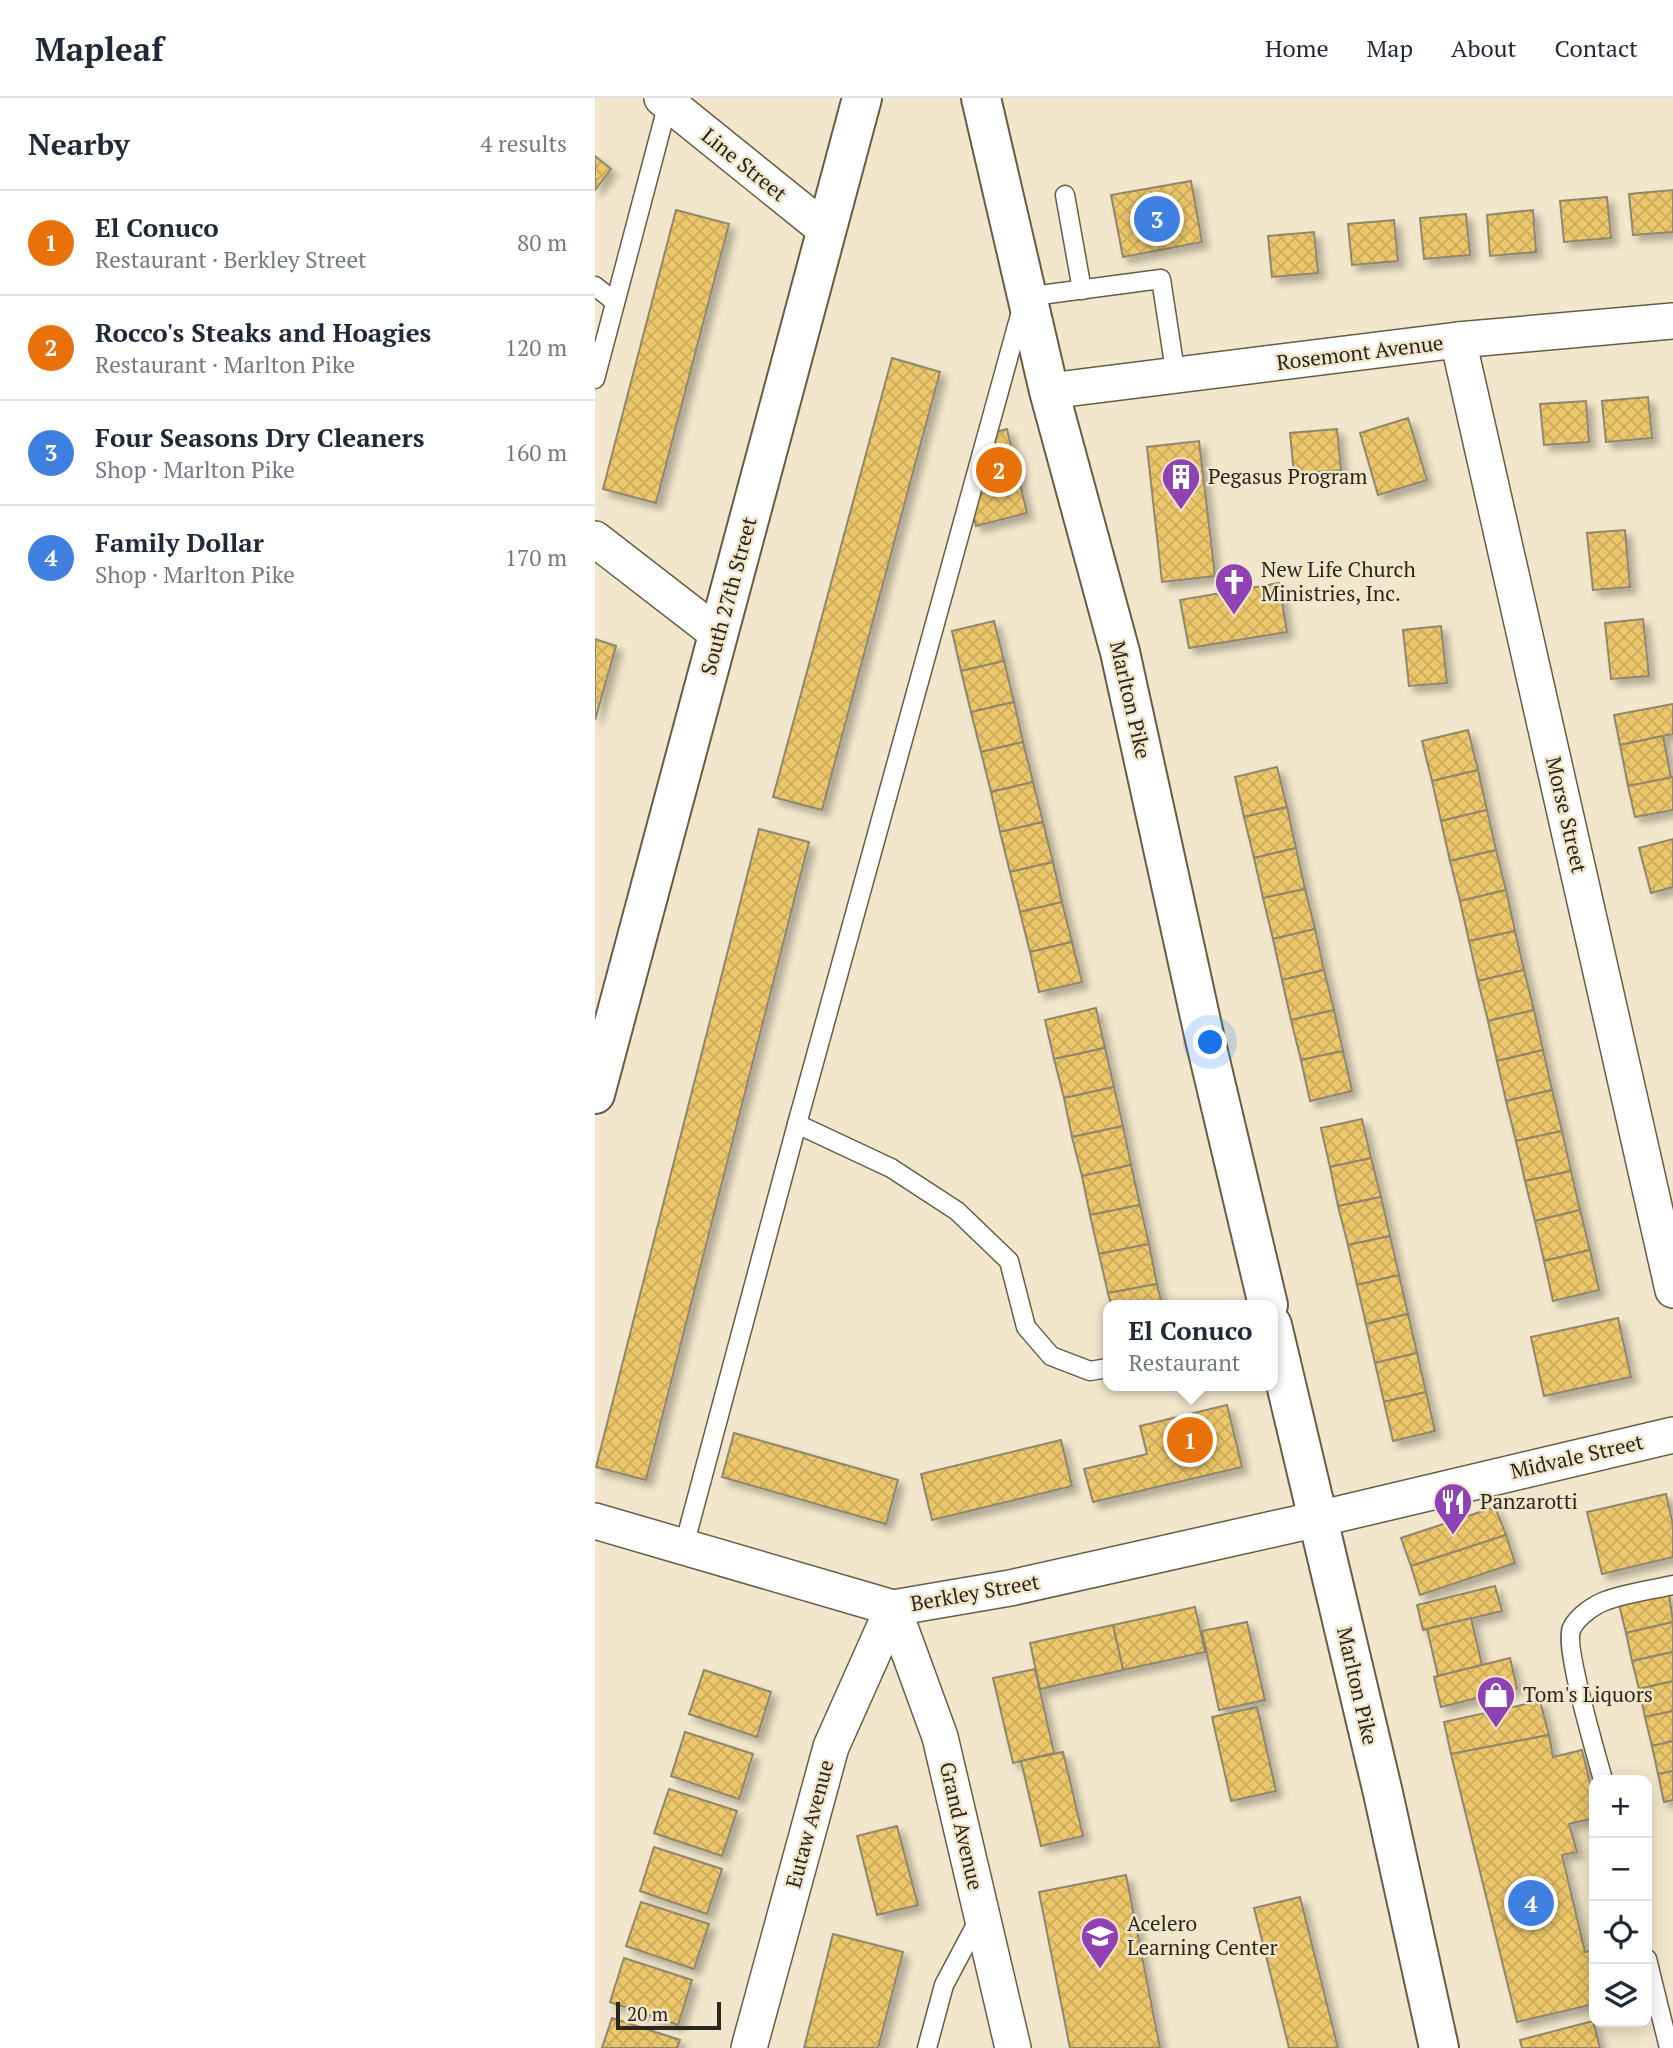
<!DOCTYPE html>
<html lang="en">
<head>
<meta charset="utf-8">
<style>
  :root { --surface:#fff; --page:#f2f2f3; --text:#1f2937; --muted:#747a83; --line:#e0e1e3; --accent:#8e42b4 }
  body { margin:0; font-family:"PT Serif",serif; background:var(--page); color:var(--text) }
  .controls { position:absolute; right:21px; bottom:21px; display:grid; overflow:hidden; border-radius:14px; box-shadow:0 4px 18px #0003 }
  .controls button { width:63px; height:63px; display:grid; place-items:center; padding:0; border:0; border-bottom:2px solid var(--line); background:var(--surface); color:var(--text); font:35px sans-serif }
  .scale { position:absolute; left:21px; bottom:18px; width:105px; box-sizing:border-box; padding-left:7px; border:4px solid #2b271d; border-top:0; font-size:19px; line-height:24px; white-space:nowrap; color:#2b271d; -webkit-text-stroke:5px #f2e7cc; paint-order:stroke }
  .you { position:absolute; left:616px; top:945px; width:24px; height:24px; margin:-18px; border:5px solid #fff; border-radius:50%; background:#1a73e8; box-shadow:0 0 0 10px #1a73e833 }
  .badge { display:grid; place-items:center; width:46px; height:46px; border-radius:50%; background:var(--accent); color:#fff; font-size:23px; font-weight:700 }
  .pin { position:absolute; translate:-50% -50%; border:4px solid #fff; box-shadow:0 2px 7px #0006 }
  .popup { position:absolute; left:508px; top:1202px; width:175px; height:91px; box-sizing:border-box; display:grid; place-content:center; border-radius:14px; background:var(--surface); filter:drop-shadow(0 2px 5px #0005); font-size:23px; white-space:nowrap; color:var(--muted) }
  .popup b { font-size:26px; color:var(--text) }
  .popup::after { content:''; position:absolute; left:50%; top:100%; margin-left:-14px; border:14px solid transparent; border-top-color:var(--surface) }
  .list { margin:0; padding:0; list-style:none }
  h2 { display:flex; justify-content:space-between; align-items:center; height:91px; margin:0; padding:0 28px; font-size:30px }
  h2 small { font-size:23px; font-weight:400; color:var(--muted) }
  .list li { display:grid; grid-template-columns:46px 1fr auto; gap:21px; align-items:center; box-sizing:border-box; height:105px; padding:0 28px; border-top:2px solid var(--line) }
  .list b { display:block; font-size:26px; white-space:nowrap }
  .list p { margin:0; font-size:23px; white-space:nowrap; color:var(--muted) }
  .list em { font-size:23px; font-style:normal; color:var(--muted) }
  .icon { flex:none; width:38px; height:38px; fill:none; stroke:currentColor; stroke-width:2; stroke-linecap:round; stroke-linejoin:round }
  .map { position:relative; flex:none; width:1078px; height:1950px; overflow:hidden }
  header { display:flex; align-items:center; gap:42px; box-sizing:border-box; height:98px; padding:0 35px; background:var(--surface); border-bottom:2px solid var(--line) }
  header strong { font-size:33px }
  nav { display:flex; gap:38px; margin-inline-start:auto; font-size:24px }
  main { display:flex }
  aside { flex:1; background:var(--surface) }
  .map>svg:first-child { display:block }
</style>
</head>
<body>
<header>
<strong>Mapleaf</strong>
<nav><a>Home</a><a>Map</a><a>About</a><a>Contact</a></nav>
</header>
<main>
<aside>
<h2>Nearby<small>4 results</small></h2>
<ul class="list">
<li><span class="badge" style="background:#e8710a">1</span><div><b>El Conuco</b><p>Restaurant · Berkley Street</p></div><em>80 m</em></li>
<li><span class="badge" style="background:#e8710a">2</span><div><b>Rocco's Steaks and Hoagies</b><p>Restaurant · Marlton Pike</p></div><em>120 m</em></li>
<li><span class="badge" style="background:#3f7fe0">3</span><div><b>Four Seasons Dry Cleaners</b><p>Shop · Marlton Pike</p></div><em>160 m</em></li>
<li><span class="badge" style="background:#3f7fe0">4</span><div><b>Family Dollar</b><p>Shop · Marlton Pike</p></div><em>170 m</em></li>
</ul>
</aside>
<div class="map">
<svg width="1078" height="1950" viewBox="0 0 1078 1950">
  <defs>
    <pattern id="building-cross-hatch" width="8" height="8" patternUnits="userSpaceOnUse" patternTransform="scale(1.75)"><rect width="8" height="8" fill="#ebc66b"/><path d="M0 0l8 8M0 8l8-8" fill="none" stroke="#caaa5c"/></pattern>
    <filter id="shadow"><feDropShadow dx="6" dy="6" stdDeviation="3.5" flood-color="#0004"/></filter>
  </defs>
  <rect width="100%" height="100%" fill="#f2e7cc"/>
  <g fill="url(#building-cross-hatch)" stroke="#91866e" stroke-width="2" filter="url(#shadow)">
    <polygon points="0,58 16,71 0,92"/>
    <polygon points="596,83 607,144 528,159 516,97"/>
    <polygon points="1078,92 1078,134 1038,137 1034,96"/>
    <polygon points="1012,99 1016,140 969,144 965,103"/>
    <polygon points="81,112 134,126 61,405 8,391"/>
    <polygon points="938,112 941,154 895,158 892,117"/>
    <polygon points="871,116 875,157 829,161 825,120"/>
    <polygon points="799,122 803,163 757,167 753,126"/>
    <polygon points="719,134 723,175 677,179 673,138"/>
    <polygon points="297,260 345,274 227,712 178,699"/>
    <polygon points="1053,299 1057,340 1011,344 1007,303"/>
    <polygon points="991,303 994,344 949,347 945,306"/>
    <polygon points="813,320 832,382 783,397 765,335"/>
    <polygon points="412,331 432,415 381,428 377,410 397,335"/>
    <polygon points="742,331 746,372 699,376 695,335"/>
    <polygon points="604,343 620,478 567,484 552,349"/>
    <polygon points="1030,432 1035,489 998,492 992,435"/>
    <polygon points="684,485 692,534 594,550 585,502"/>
    <polygon points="1048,521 1054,578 1016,581 1010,525"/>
    <polygon points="399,523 409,563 366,573 357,533"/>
    <polygon points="846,528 852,585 814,588 808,532"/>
    <polygon points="0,541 21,548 0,622"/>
    <polygon points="409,563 419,604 376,614 366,573"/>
    <polygon points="419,604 428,644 386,654 376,614"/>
    <polygon points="1078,606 1078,636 1025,647 1019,617"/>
    <polygon points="873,632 883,672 837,683 827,643"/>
    <polygon points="1068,638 1076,680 1033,688 1025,647"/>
    <polygon points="428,644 438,684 396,694 386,654"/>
    <polygon points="682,669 692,709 649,719 640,679"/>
    <polygon points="883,672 892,712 846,723 837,683"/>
    <polygon points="1078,679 1078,712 1040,719 1033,688"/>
    <polygon points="438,684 448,724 405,734 396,694"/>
    <polygon points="692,709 701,750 659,760 649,719"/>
    <polygon points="892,712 901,752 855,763 846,723"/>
    <polygon points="448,724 458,764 415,774 405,734"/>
    <polygon points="164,731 214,744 51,1382 1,1369"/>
    <polygon points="1078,741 1078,789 1056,795 1044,750"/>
    <polygon points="701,750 710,791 668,800 659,760"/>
    <polygon points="901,752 911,792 865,803 855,763"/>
    <polygon points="458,764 467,804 425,814 415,774"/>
    <polygon points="710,791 720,831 678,841 668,800"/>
    <polygon points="911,792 920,833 874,843 865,803"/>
    <polygon points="467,804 477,844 435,854 425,814"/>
    <polygon points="720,831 729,872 687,882 678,841"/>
    <polygon points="920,833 929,872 883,883 874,843"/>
    <polygon points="477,844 487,884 444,894 435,854"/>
    <polygon points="729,872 739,912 696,922 687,882"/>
    <polygon points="929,872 939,912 893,923 883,883"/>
    <polygon points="501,910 510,950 459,961 450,922"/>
    <polygon points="739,912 748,953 706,962 696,922"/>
    <polygon points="939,912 948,952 902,963 893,923"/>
    <polygon points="510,950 519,989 469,1000 459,961"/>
    <polygon points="948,952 957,992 911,1003 902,963"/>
    <polygon points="748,953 757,993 715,1003 706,962"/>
    <polygon points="519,989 528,1028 477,1039 469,1000"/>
    <polygon points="957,992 967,1033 921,1043 911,1003"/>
    <polygon points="767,1021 776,1060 735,1069 726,1030"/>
    <polygon points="528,1028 536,1067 487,1078 477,1039"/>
    <polygon points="967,1033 976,1073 930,1083 921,1043"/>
    <polygon points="776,1060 786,1099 743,1108 735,1069"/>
    <polygon points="536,1067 545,1107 495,1117 487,1078"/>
    <polygon points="976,1073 985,1112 940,1123 930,1083"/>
    <polygon points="786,1099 795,1138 753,1147 743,1108"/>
    <polygon points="545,1107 554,1146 504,1156 495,1117"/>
    <polygon points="985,1112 995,1152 949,1163 940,1123"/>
    <polygon points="795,1138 804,1177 762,1187 753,1147"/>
    <polygon points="554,1146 562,1186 513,1195 504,1156"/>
    <polygon points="995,1152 1004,1192 958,1203 949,1163"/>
    <polygon points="804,1177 813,1216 771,1226 762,1187"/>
    <polygon points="562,1186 567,1207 516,1207 513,1195"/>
    <polygon points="813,1216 822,1255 780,1265 771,1226"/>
    <polygon points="1023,1220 1036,1279 949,1298 936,1239"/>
    <polygon points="822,1255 831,1294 789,1304 780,1265"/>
    <polygon points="831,1294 840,1333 798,1343 789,1304"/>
    <polygon points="632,1307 647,1369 498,1404 489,1371 552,1356 545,1328"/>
    <polygon points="139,1335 303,1382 291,1426 127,1379"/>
    <polygon points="466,1342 477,1388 337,1422 326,1376"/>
    <polygon points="1071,1396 1078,1427 1078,1459 1007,1476 992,1414"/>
    <polygon points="900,1409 911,1437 816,1468 806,1440"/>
    <polygon points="911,1437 920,1465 825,1497 816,1468"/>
    <polygon points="900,1488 907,1513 828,1532 822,1507"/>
    <polygon points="1074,1495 1078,1524 1031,1535 1024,1506"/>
    <polygon points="600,1509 610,1554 528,1572 518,1527"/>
    <polygon points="876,1520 887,1567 843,1578 832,1531"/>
    <polygon points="652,1524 670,1602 624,1612 607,1533"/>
    <polygon points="1078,1524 1078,1554 1037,1563 1031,1535"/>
    <polygon points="518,1527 528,1572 445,1591 435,1545"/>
    <polygon points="1078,1554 1078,1583 1044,1591 1037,1563"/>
    <polygon points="915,1560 922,1590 846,1609 839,1579"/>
    <polygon points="440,1571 459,1655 418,1665 398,1580"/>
    <polygon points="109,1572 176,1594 162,1639 94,1616"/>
    <polygon points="1078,1583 1078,1613 1050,1619 1044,1591"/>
    <polygon points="945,1603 954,1637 856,1656 849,1624"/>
    <polygon points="662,1609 681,1693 636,1703 617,1619"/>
    <polygon points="1078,1613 1078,1643 1057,1648 1050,1619"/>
    <polygon points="90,1634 158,1656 144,1701 76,1678"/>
    <polygon points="954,1637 958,1659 987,1652 999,1702 999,1720 974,1726 982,1754 967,1757 990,1854 999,1852 999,1906 922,1924 856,1656"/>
    <polygon points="1078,1643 1078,1673 1063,1676 1057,1648"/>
    <polygon points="468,1654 488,1738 446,1748 426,1663"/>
    <polygon points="1078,1673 1078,1702 1069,1704 1063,1676"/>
    <polygon points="74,1691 142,1713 127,1758 59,1735"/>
    <polygon points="302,1728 323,1807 282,1817 262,1738"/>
    <polygon points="59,1749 127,1771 112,1816 45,1793"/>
    <polygon points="531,1777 565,1950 475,1950 444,1794"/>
    <polygon points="705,1799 743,1950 694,1950 659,1810"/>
    <polygon points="46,1804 114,1826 99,1871 31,1848"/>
    <polygon points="238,1836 308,1854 283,1950 209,1950"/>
    <polygon points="29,1860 97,1882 83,1927 15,1904"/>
    <polygon points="17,1920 85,1942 82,1950 7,1950"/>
    <polygon points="998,1923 1005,1950 927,1950 925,1942"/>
  </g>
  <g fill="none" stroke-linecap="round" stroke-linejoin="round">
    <g stroke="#675d46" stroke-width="21">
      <g id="service">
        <polyline points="470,97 487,192"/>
        <polyline points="0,188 20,204"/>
        <polyline points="0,281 73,5"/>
        <polyline points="202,1026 296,1070 362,1113 414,1163 431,1229 456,1258 495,1273 513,1270"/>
        <polyline points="89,1448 202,1026 430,199 566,181 581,279"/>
        <path d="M 1008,1682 C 1002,1659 968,1546 977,1530 C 982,1519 999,1507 1010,1503 C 1031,1495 1056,1492 1078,1487"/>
        <polyline points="1052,1861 1074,1950"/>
        <polyline points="332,1950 349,1887 384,1821"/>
      </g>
    </g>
    <g stroke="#675d46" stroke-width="38">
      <g id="minor">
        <polyline points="67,0 232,133"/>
        <polyline points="863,242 1078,1192"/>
        <polyline points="454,293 863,242 1078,223"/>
        <polyline points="0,441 124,537"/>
        <polyline points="0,1423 298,1510 415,1490 723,1421 1078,1337"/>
        <polyline points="298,1510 345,1639 418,1950"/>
        <polyline points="154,1950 236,1649 298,1510"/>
      </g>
    </g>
    <g stroke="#675d46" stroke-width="42">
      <g id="secondary">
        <polyline points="386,0 454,293 525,554 609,937 673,1207"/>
        <polyline points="0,996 267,0"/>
        <polyline points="677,1227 788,1695 844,1950"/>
      </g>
    </g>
    <use href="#service" stroke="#fff" stroke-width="18"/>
    <use href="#minor" stroke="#fff" stroke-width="35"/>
    <use href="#secondary" stroke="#fff" stroke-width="38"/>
  </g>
  <defs>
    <g id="building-pin" transform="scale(2.0125)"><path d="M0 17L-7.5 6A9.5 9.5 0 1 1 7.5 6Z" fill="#8e42b4" stroke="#f2e7cc"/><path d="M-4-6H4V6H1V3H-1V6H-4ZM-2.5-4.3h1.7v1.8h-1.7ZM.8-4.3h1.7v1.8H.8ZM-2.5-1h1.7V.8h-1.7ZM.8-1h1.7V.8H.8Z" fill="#fff"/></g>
    <g id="church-pin" transform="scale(2.0125)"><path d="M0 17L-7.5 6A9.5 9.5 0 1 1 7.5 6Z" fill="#8e42b4" stroke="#f2e7cc"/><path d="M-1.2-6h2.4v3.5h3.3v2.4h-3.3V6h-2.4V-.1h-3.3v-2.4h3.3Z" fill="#fff"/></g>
    <g id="restaurant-pin" transform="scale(2.0125)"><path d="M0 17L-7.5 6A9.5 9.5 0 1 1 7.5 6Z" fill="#8e42b4" stroke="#f2e7cc"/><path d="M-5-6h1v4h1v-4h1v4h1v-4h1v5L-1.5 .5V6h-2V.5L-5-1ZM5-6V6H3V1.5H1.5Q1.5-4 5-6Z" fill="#fff"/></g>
    <g id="shop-pin" transform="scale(2.0125)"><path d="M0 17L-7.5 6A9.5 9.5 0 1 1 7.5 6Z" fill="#8e42b4" stroke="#f2e7cc"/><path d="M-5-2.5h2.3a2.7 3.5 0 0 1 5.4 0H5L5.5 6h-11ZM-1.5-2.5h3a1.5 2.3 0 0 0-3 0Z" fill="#fff"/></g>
    <g id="school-pin" transform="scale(2.0125)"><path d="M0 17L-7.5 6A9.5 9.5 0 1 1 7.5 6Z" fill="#8e42b4" stroke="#f2e7cc"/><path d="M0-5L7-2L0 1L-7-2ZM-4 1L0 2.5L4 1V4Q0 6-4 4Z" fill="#fff"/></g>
  </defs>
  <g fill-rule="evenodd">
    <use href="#building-pin" x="586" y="379"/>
    <use href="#church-pin" x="639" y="484"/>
    <use href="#restaurant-pin" x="858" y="1404"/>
    <use href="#shop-pin" x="901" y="1597"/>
    <use href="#school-pin" x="505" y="1838"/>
  </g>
  <g text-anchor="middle" stroke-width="5" stroke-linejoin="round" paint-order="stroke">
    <g font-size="21" fill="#2b271d" stroke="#f2e7cc">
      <text transform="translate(149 67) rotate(39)" y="7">Line Street</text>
      <text transform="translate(765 255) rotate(-7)" y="7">Rosemont Avenue</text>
      <text transform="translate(134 498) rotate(-75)" y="7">South 27th Street</text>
      <text transform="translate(535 602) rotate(77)" y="7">Marlton Pike</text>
      <text transform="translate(971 717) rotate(77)" y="7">Morse Street</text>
      <text transform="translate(982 1359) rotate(-13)" y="7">Midvale Street</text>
      <text transform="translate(380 1495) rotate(-10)" y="7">Berkley Street</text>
      <text transform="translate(762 1588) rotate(77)" y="7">Marlton Pike</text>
      <text transform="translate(215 1726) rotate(-75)" y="7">Eutaw Avenue</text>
      <text transform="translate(366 1728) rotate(77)" y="7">Grand Avenue</text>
    </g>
    <g font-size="21" fill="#2b271d" stroke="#f2e7cc" text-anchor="start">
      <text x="613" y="386">Pegasus Program</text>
      <text x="666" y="479">New Life Church<tspan x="666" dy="24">Ministries, Inc.</tspan></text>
      <text x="885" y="1411">Panzarotti</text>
      <text x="928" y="1604">Tom's Liquors</text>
      <text x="532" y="1833">Acelero<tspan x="532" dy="24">Learning Center</tspan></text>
    </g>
  </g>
</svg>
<div class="controls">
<button>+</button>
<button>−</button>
<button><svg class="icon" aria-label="locate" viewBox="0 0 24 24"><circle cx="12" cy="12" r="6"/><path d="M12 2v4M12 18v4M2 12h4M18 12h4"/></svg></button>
<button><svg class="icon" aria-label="layers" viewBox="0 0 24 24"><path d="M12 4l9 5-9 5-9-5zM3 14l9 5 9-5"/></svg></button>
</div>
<div class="scale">20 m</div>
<div class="you"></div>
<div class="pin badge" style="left:595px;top:1342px;background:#e8710a">1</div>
<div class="popup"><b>El Conuco</b>Restaurant</div>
<div class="pin badge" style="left:404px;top:372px;background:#e8710a">2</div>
<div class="pin badge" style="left:562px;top:121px;background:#3f7fe0">3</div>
<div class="pin badge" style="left:936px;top:1805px;background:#3f7fe0">4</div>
</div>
</main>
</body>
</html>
